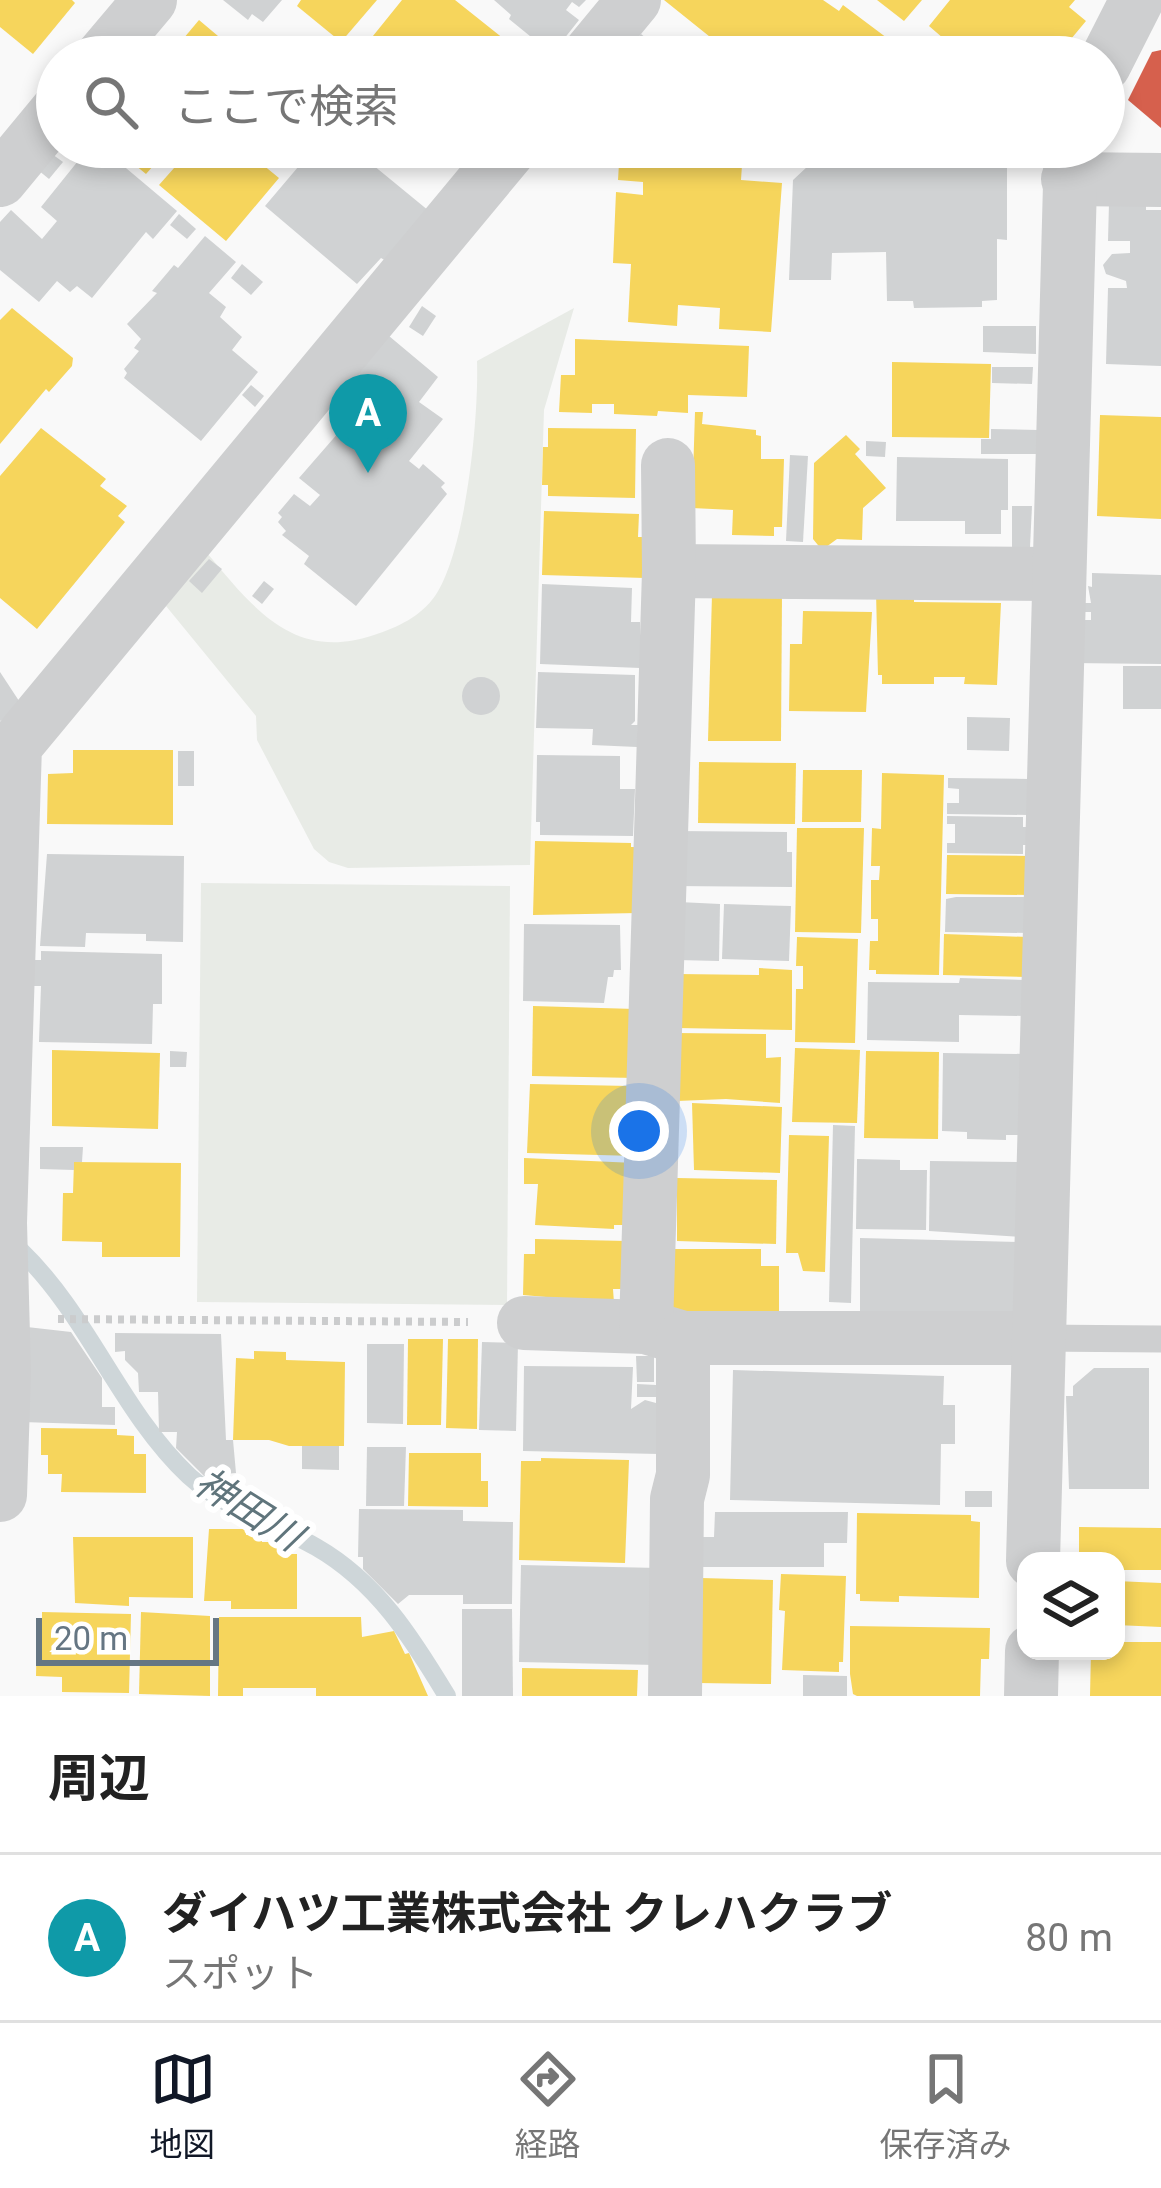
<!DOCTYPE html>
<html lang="ja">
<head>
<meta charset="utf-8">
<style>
  :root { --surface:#fff; --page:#f6f6f6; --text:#222; --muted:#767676; --line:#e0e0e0; --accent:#111827 }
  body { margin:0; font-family:Roboto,"Noto Sans JP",sans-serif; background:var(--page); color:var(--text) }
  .controls { position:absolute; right:36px; bottom:36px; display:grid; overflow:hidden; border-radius:24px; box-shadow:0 6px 18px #0003 }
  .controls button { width:108px; height:108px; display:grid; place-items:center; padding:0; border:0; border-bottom:3px solid var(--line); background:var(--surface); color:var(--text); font:60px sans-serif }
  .scale { position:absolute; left:36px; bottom:30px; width:183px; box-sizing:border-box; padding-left:12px; border:6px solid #657683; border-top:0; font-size:33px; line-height:42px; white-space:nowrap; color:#657683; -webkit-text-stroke:9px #fff; paint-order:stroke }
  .you { position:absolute; left:639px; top:1131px; width:42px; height:42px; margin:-30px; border:9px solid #fff; border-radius:50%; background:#1a73e8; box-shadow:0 0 0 18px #1a73e833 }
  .badge { display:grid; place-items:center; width:78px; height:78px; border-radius:50%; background:var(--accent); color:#fff; font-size:39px; font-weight:700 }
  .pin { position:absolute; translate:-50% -99px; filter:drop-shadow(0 3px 6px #0008) }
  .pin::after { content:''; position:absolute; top:63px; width:42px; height:36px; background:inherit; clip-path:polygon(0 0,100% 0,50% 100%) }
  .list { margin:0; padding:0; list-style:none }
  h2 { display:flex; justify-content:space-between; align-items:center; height:156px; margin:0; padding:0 48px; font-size:51px }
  h2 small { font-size:39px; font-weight:400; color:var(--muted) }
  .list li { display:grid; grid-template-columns:78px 1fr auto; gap:36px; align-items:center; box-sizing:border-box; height:168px; padding:0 48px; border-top:3px solid var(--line) }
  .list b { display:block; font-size:45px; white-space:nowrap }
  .list p { margin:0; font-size:39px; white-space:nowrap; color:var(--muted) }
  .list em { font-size:39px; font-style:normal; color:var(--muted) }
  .icon { flex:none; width:66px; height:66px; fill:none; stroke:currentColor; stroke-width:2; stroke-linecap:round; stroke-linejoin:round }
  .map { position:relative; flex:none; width:1161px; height:1696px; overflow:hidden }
  .search { position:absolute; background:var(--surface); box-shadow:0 6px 18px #0003; left:36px; right:36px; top:36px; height:132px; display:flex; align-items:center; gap:30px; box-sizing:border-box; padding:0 42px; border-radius:66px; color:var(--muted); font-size:45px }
  .sheet { height:324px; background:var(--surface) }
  nav { display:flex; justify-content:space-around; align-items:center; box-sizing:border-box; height:168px; border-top:3px solid var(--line); background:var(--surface); font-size:33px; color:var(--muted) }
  nav a { display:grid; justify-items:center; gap:6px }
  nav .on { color:var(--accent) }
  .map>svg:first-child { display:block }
</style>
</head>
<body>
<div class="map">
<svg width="1161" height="1696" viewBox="0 0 1161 1696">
  <rect width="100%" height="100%" fill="#f9f9f9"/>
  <g fill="#e8ebe6">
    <path d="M 574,308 L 544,410 L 530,865 L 348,868 L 329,862 L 314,849 L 257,740 L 256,716 L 166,606 L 207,553 C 254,609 294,662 374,635 C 398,627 420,617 435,596 C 466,551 479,417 477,361 Z"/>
    <polygon points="201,883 510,886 507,1305 197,1302"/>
  </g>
  <g fill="#f6d55c">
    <polygon points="0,0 72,0 75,3 33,54 0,27"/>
    <polygon points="301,0 377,0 341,42 297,6"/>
    <polygon points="402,0 455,0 509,43 504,48 527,57 356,57"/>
    <polygon points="664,0 823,0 839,11 843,5 887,38 871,57 792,57 770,38 755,57 735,57"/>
    <polygon points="877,0 922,0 904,21"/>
    <polygon points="950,0 1075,0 1069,7 1086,21 1056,57 965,57 929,26"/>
    <polygon points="199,20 243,57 168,57"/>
    <polygon points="113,147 241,147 279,178 226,241 159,185 182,159 168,149 146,174"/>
    <polygon points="620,147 713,147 713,156 737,158 737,165 742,165 741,180 782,183 771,332 719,329 720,308 678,305 677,326 628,322 631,264 613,263 616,192 643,195 643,182 618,180"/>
    <polygon points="12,308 73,358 72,366 49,392 46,389 0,444 0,320"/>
    <polygon points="575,339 749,346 747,397 688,395 688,413 658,411 657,416 614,414 614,404 592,404 592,413 559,412 561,375 575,375"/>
    <polygon points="892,362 991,364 989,438 892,437"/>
    <polygon points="695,412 703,412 702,424 756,430 756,435 761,436 761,459 784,459 782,527 774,527 774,536 732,535 733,510 692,508"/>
    <polygon points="1100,415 1161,417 1161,519 1097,516"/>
    <polygon points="41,428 106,479 100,486 127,506 118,516 125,522 37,629 0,598 0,476"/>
    <polygon points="548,428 636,429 635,498 548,496 548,485 542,485 543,447 548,447"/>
    <polygon points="846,435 860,449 855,454 886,488 863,508 862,540 837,539 822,550 813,539 814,463"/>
    <polygon points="544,511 639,514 638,537 646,537 645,578 542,575"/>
    <polygon points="876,592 914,593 914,602 1001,603 997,685 964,684 965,677 934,677 934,684 882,684 882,675 878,675"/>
    <polygon points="712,594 782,594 781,741 708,741"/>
    <polygon points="803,611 872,612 866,712 789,711 790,644 802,644"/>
    <polygon points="73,750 173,750 173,825 47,824 48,774 73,773"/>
    <polygon points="699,762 796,763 795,824 698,823"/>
    <polygon points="803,770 862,770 861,822 802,822"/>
    <polygon points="882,773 944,775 939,975 876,974 876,970 869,970 870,941 878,941 878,919 871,919 871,880 879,880 880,866 871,866 872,828 881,829"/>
    <polygon points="797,828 864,828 861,933 795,932"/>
    <polygon points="535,841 631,843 631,847 640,847 638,913 533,915"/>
    <polygon points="947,855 1029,856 1028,895 946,894"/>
    <polygon points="944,934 1027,937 1026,977 943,975"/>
    <polygon points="797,937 858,939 855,1043 795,1042 796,989 803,989 803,966 796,966"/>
    <polygon points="759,968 792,970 792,1030 677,1028 678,974 759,975"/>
    <polygon points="533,1006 635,1009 636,1078 532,1076"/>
    <polygon points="677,1033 766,1034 766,1058 781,1057 780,1103 726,1099 677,1101"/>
    <polygon points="795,1048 860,1050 857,1123 792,1122"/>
    <polygon points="52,1050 160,1053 158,1129 52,1126"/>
    <polygon points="866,1051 939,1052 938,1139 864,1138"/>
    <polygon points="530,1084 630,1086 635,1156 527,1153"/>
    <polygon points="692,1103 782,1107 780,1173 694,1170"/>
    <polygon points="789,1135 829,1136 825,1272 803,1271 798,1253 786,1253"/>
    <polygon points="524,1158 635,1163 634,1225 614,1225 614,1229 535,1225 538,1184 524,1184"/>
    <polygon points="74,1162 181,1163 180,1257 102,1257 102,1242 62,1241 63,1193 73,1193"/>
    <polygon points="677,1178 777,1180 776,1244 677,1241"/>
    <polygon points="535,1239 627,1241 629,1289 613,1289 614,1303 523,1295 524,1254 535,1254"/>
    <polygon points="670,1249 761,1249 761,1266 779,1266 779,1317 670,1312"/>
    <polygon points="408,1339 443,1339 441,1425 407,1425"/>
    <polygon points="448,1339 478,1339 477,1429 446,1428"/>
    <polygon points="254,1351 286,1352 286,1360 345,1362 344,1446 289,1446 269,1440 233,1440 236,1358 254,1359"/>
    <polygon points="41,1428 117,1429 117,1435 134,1436 134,1454 146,1454 146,1493 61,1492 62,1474 48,1474 48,1455 41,1455"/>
    <polygon points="409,1453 481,1453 481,1481 488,1481 488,1507 408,1506"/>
    <polygon points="541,1458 629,1460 625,1563 519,1560 521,1461 541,1461"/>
    <polygon points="857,1513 971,1515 971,1521 980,1522 979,1598 899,1596 899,1602 860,1601 860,1594 856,1594"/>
    <polygon points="1079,1527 1161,1528 1161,1570 1116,1570 1116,1561 1097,1561 1097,1553 1079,1553"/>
    <polygon points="209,1529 246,1529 246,1535 262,1535 262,1542 280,1542 280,1554 297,1554 297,1609 231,1609 231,1601 204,1601"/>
    <polygon points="73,1537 193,1537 193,1598 129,1597 129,1606 75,1603"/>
    <polygon points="781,1574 846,1576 843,1662 839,1662 839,1672 782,1670 785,1611 779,1610"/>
    <polygon points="701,1578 773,1580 771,1684 698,1683"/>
    <polygon points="1116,1581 1161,1583 1161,1627 1116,1625"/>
    <polygon points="42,1612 131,1614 129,1693 62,1692 62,1677 36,1676 37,1624 42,1624"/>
    <polygon points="141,1612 210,1616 210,1696 139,1694"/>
    <polygon points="219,1617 361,1617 362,1637 394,1631 405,1654 409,1653 428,1696 316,1696 316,1688 243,1688 243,1696 218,1696"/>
    <polygon points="850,1626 990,1628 989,1659 981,1659 980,1696 857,1696 853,1694 850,1674"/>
    <polygon points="1116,1642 1161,1642 1161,1696 1090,1696 1091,1651 1116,1651"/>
    <polygon points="522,1668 638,1670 637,1696 522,1696"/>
  </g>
  <polygon fill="#d6604d" points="1161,50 1161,128 1128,100 1152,52"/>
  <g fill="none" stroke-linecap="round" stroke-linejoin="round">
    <path stroke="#ced6d9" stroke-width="18" d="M 20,1250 C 89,1316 120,1411 189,1476 C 224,1508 276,1524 316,1547 C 377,1582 412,1638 447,1696"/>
  </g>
  <g fill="#d0d2d3">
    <polygon points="223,0 282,0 263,22 252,14 248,20"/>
    <polygon points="494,0 586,0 579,7 572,2 566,10 579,20 552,54 509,19 511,15"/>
    <polygon points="641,34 669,57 621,57"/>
    <polygon points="63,147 101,147 177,211 153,239 146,232 92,298 77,286 70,292 57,281 39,302 0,270 0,222 11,210 42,239 57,221 41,207 78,161"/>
    <polygon points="315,147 351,147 429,211 388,262 381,258 357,284 265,206"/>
    <polygon points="831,147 900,147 900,153 944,153 944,147 1007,147 1007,240 997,239 997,300 982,301 982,307 914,308 913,301 887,301 886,252 832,253 831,280 789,280 793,180 808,166 831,165"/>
    <polygon points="52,154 63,162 49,179 38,170"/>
    <polygon points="1109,203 1146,204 1146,210 1161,210 1161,366 1106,364 1108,288 1127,288 1126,281 1106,274 1103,265 1112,254 1130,253 1130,241 1108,241"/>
    <polygon points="179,214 196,229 187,239 170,225"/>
    <polygon points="205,236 236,262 209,293 226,307 220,317 242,337 232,350 258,372 201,441 124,378 127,373 124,369 139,351 134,348 141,339 127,324 157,293 152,291 174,265 178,268"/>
    <polygon points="242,264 263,282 251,295 231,278"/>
    <polygon points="422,306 436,316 423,336 409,327"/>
    <polygon points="983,326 1036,326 1036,354 983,352"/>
    <polygon points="389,336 438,377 419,402 443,419 409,461 419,469 423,464 445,483 441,487 447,494 356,606 304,564 309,556 282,535 286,531 278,522 282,517 278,513 294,494 310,506 320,495 299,478 346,424 334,414 341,405 335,401"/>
    <polygon points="992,367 1033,367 1032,384 992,383"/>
    <polygon points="251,385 264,396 255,407 242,395"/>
    <polygon points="991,429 1038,430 1037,454 981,454 981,439 991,439"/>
    <polygon points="866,441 886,442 885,457 866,456"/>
    <polygon points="790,455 808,456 803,542 786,541"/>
    <polygon points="897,457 1008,459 1008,510 1001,510 1001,534 965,534 965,521 896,521"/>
    <polygon points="1012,506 1032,506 1030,547 1012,547"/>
    <polygon points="209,559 222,569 202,593 189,581"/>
    <polygon points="1092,573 1161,575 1161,664 1070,663 1079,620 1091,620 1091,612 1076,612 1076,603 1091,603 1088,586 1092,587"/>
    <polygon points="264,581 274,589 262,604 252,596"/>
    <polygon points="542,584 632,588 631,622 640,622 640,668 540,664"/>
    <rect x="1123" y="666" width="38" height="43"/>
    <polygon points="0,672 23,707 0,721"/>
    <polygon points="538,672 635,675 635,721 631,725 638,725 637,747 592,745 593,729 536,728"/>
    <circle cx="481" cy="696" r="19"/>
    <polygon points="967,717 1010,718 1009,751 967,750"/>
    <rect x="178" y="751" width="16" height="35"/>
    <polygon points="537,755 620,756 620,789 635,789 633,836 540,835 540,822 536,822"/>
    <polygon points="948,778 1029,779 1028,815 947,814 947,803 959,803 959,789 948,788"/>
    <polygon points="947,816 1023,817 1023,827 1028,827 1028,845 1023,845 1023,854 947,853 947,843 955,843 955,824 947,824"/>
    <polygon points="674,831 787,832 787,852 792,852 792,887 673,886"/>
    <polygon points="47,854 184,856 183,942 146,941 146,934 86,933 85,947 40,946"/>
    <polygon points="956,897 1028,897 1028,933 945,932 946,899"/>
    <polygon points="679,902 720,904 719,961 677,960"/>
    <polygon points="724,904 791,906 789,961 722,959"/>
    <polygon points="524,924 620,925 621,970 614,970 613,977 608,977 604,1003 523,1001"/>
    <polygon points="41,951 162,954 162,1004 153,1004 152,1044 39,1042 41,986 32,986 32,960 41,960"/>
    <polygon points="960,978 1027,980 1025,1016 959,1015 959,1042 867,1040 868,982 959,983"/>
    <polygon points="170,1051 187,1052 186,1067 170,1067"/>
    <polygon points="943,1053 1027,1054 1025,1135 1006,1135 1006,1140 967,1139 967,1132 942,1131"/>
    <polygon points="833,1125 855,1126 851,1303 829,1302"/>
    <polygon points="40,1147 83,1147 82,1162 74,1162 74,1170 40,1169"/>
    <polygon points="857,1159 900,1160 900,1170 927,1170 926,1230 856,1229"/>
    <polygon points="930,1161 1023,1162 1022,1237 929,1231"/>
    <polygon points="860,1238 1018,1242 1017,1326 860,1323"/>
    <polygon points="27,1327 71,1332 102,1378 102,1407 115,1407 115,1425 22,1422"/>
    <polygon points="115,1333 221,1334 226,1440 233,1440 236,1473 204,1476 176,1448 177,1432 159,1432 158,1392 139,1392 138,1373 125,1360 125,1351 115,1352"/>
    <polygon points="482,1342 518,1343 516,1431 479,1430"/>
    <polygon points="367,1344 404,1344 403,1424 367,1423"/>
    <polygon points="636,1356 654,1356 654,1382 637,1382"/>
    <polygon points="524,1366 633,1367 631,1409 645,1400 656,1403 659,1454 523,1451"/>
    <polygon points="1094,1368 1149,1368 1149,1489 1069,1489 1066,1396 1073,1396 1073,1386"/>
    <polygon points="733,1370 944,1376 943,1405 955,1405 955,1444 941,1444 940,1505 730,1500"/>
    <polygon points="637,1384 656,1385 656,1397 637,1397"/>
    <polygon points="302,1446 339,1446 339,1470 302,1469"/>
    <polygon points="367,1447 406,1447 404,1506 366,1506"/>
    <rect x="965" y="1491" width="27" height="16"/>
    <polygon points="359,1509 463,1510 463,1521 513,1522 512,1604 463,1604 463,1595 409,1595 398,1604 363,1569 363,1557 358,1557"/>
    <polygon points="715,1512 848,1512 847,1543 824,1543 824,1567 703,1567 703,1537 714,1537"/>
    <polygon points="521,1565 659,1568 656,1665 519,1662"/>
    <polygon points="462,1609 512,1609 513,1696 462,1696"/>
    <polygon points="803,1675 847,1676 847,1696 803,1696"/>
  </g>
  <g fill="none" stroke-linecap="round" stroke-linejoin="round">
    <polyline stroke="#cbcccd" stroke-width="8" stroke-dasharray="6 6" stroke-linecap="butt" points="58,1319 468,1322"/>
    <polyline stroke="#cecfd0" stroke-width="27" points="1036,1338 1161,1339"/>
    <g stroke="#cecfd0" stroke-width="54">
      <polyline points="102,57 150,0"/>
      <polyline points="587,57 634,0"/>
      <polyline points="1104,65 1137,0"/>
      <polyline points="1068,179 1161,180"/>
      <polyline points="0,180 57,111"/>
      <polyline points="669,571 1057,574"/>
      <polyline points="524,1323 646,1327 683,1338 1036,1338"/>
      <polyline points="646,1327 669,571 668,465"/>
      <polyline points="0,1495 4,1373 0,1223 15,746 512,147"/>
      <polyline points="1033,1561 1071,147"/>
      <polyline points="675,1696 677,1499 683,1475 683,1338"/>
      <polyline points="1031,1696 1032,1651"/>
    </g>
  </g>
  <g text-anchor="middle" stroke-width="12" stroke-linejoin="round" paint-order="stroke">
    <g font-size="39" font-style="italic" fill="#60757c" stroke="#fff">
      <text transform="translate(249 1509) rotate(32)" y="14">神田川</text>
    </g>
  </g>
</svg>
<div class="controls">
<button><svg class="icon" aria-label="layers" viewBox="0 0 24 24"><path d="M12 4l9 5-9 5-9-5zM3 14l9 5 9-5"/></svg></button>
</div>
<div class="scale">20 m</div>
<div class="you"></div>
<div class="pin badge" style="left:368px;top:473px;background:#0f9aa8">A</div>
<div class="search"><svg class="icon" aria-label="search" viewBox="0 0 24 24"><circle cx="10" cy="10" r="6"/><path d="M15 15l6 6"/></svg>ここで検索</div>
</div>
<section class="sheet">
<h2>周辺<small></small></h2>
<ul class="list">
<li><span class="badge" style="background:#0f9aa8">A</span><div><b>ダイハツ工業株式会社 クレハクラブ</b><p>スポット</p></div><em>80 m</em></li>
</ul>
</section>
<nav>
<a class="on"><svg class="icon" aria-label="map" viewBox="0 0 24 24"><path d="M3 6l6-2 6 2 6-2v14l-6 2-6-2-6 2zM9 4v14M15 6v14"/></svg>地図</a>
<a><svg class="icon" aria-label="directions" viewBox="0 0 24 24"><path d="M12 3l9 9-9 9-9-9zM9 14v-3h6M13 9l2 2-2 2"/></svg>経路</a>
<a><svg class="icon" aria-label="saved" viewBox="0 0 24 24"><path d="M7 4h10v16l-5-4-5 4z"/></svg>保存済み</a>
</nav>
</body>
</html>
